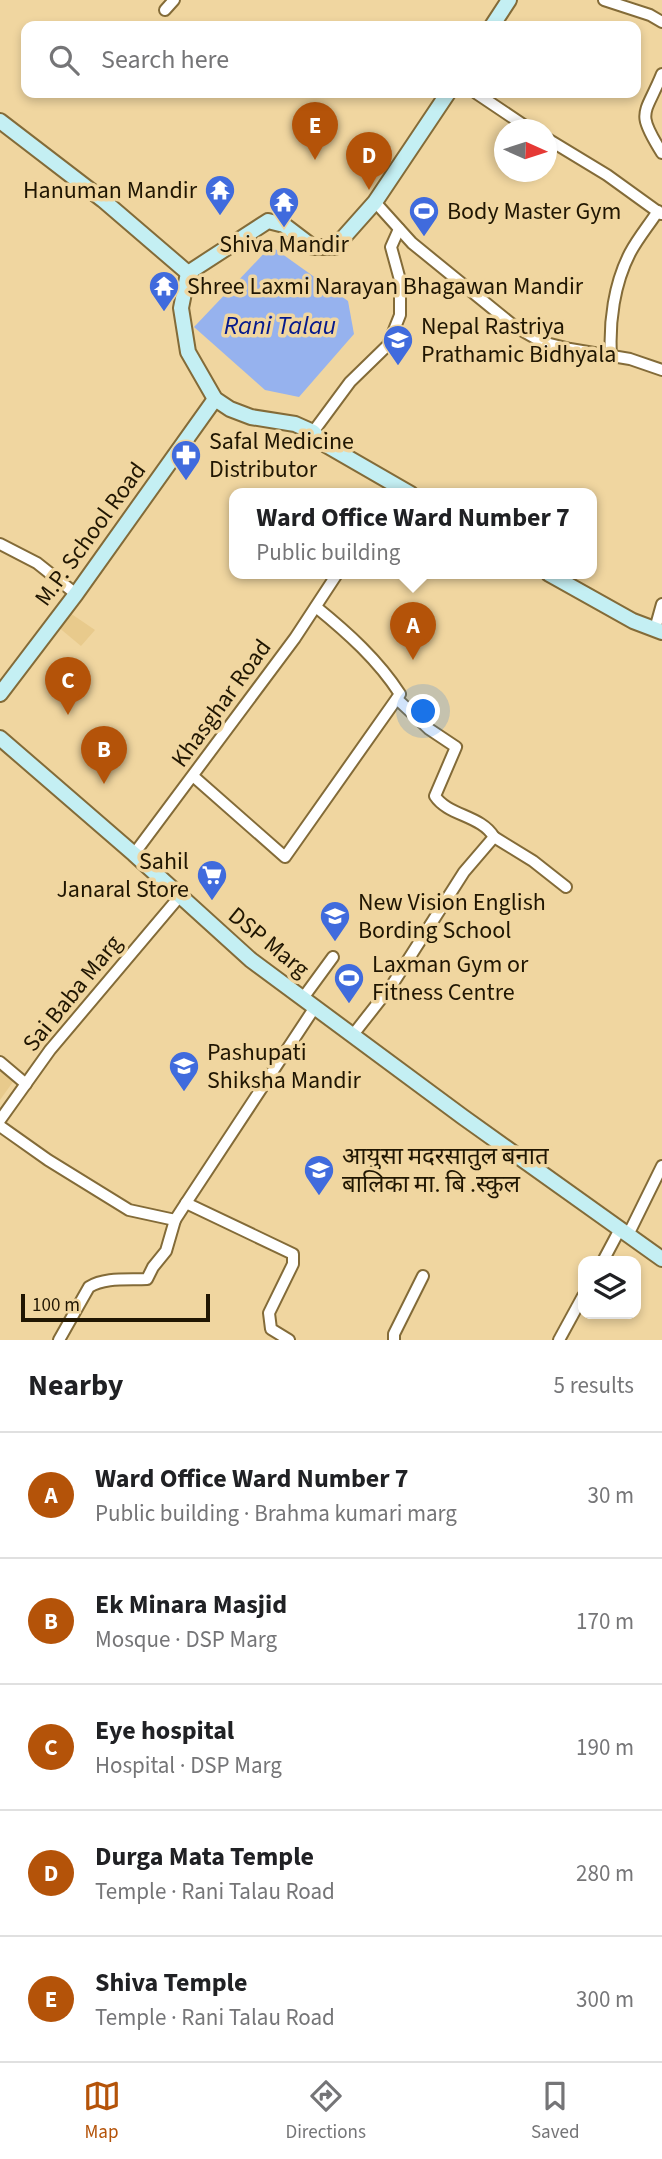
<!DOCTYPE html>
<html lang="en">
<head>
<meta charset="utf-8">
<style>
  :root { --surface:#fff; --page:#f6f6f6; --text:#202124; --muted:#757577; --line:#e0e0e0; --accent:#b45309 }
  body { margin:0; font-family:"Source Sans 3","Noto Sans Devanagari",sans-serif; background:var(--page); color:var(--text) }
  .controls { position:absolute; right:21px; bottom:21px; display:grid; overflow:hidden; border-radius:14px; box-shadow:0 4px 10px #0003 }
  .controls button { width:63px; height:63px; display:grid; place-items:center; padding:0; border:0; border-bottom:2px solid var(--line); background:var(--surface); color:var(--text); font:35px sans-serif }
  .compass { position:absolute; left:494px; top:119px; width:63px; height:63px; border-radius:50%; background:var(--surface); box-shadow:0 4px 10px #0003; rotate:93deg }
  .scale { position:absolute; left:21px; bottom:18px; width:189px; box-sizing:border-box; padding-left:7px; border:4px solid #201602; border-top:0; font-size:19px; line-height:24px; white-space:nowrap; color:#201602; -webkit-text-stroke:5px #f0d6a0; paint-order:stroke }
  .you { position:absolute; left:424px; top:712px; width:24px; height:24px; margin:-18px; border:5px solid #fff; border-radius:50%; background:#1a73e8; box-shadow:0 0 0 10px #1a73e833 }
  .badge { display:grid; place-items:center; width:46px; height:46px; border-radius:50%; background:var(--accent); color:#fff; font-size:23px; font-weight:700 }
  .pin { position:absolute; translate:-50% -58px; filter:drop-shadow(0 2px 4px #0008) }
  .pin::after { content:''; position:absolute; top:37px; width:24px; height:21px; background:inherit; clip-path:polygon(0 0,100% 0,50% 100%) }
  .popup { position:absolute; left:229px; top:488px; width:368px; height:91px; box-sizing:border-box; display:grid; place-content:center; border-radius:14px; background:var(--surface); filter:drop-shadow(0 2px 5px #0005); font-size:23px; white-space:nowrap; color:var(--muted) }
  .popup b { font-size:26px; color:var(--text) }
  .popup::after { content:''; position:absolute; left:50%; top:100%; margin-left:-14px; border:14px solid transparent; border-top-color:var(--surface) }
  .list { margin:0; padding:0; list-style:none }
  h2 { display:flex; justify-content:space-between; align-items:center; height:91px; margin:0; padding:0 28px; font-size:30px }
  h2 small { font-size:23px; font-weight:400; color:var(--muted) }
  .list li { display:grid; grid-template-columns:46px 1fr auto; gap:21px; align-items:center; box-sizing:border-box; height:126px; padding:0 28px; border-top:2px solid var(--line) }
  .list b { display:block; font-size:26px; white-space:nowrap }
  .list p { margin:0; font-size:23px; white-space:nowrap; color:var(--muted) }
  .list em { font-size:23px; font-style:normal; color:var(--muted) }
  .icon { flex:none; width:38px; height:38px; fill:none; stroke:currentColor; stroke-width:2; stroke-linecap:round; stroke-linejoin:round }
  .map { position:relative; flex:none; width:662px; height:1340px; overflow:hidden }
  .search { position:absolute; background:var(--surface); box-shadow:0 4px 10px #0003; left:21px; right:21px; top:21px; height:77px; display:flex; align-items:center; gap:18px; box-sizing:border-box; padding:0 24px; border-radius:14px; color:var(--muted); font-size:26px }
  .sheet { height:721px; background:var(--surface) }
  nav { display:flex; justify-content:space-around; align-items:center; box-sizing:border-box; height:98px; border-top:2px solid var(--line); background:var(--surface); font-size:19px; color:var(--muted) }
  nav a { display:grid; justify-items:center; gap:4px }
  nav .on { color:var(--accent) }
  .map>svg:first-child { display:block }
</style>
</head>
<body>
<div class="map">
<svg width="662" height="1340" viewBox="0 0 662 1340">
  <rect width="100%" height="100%" fill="#f0d6a0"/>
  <g fill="#e8ca8c">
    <polygon points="70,613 95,630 81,646 57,626"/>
    <polygon points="0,1067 15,1079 0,1100"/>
  </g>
  <polygon fill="#96b2ee" points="271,246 348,301 354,334 299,397 265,390 194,327"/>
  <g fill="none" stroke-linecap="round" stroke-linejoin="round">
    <g stroke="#836b38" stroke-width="14">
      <g id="street">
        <polyline points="604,0 650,15 662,22"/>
        <polyline points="165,10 174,0"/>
        <path d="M 662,74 C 645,116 635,110 662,153"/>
        <polyline points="476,93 531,130"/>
        <polyline points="546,138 607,175 661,214"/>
        <polyline points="375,202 412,243 514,326 542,342 570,349 630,359 662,370"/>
        <path d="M 611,356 C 609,322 614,284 630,253 C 638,238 649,225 658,211"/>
        <polyline points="313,432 350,382 388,345 400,315 400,280 391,247 399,229"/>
        <polyline points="0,544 37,563 76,594"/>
        <polyline points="655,629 662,604"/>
        <path d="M 397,699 L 429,729 L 456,747 L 435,796 C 448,816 481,815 494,837"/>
        <path d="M 193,776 L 285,857 L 400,694 C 378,660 348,633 316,607"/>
        <polyline points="134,854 295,638 337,574"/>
        <polyline points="303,998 333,957"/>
        <polyline points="352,1036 392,985 464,872 494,837 533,861 566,887"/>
        <polyline points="0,1062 26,1084"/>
        <polyline points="0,1120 50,1050 180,896"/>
        <polyline points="0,1126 48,1160 129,1210 175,1220 186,1203"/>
        <polyline points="628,1235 662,1166"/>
        <polyline points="603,1261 620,1229"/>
        <path d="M 59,1340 L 89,1287 C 105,1277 128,1280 147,1279 L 153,1267 L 166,1251 L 175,1220"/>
        <polyline points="289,1340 271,1329 269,1313 293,1264 293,1254 186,1203 315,1007"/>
        <polyline points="394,1340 394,1334 423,1276"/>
        <polyline points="559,1340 583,1296"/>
      </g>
    </g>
    <g stroke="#836b38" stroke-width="18">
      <g id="secondary">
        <polyline points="492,26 509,0"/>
        <polyline points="0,121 103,200 188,273"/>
        <polyline points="411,494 326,445 313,432 295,424 251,417 230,409 215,399 188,352 181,308 188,273 268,221 284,225 313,247 335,247 375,202 448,93"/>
        <polyline points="549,574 633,621 662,632"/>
        <polyline points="0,694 76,594 215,399"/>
        <polyline points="0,738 134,854 251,960 463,1117 662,1259"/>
      </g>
    </g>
    <use href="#street" stroke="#fff" stroke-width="10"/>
    <use href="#secondary" stroke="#c4eff3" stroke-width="14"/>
  </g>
  <defs>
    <g id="temple-pin" transform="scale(1.575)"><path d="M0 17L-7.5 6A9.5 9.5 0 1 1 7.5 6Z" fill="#406bdd" stroke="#f0d6a0"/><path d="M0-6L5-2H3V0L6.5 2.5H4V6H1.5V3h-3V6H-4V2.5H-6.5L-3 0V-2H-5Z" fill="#fff"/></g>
    <g id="stadium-pin" transform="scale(1.575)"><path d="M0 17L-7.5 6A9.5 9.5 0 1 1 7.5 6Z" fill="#406bdd" stroke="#f0d6a0"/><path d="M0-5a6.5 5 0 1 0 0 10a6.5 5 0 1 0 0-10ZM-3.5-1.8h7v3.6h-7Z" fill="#fff"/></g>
    <g id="school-pin" transform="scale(1.575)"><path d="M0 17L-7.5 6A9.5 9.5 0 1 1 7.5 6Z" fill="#406bdd" stroke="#f0d6a0"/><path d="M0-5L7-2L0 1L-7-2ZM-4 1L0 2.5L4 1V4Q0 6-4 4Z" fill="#fff"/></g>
    <g id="pharmacy-pin" transform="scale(1.575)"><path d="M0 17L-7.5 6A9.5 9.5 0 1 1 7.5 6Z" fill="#406bdd" stroke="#f0d6a0"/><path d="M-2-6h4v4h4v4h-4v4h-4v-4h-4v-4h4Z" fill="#fff"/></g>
    <g id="supermarket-pin" transform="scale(1.575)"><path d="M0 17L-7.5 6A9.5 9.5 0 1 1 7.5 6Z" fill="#406bdd" stroke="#f0d6a0"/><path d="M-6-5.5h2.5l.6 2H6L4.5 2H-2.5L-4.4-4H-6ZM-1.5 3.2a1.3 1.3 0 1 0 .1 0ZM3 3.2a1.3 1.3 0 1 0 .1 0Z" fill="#fff"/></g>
  </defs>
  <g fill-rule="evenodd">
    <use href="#temple-pin" x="220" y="190"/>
    <use href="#temple-pin" x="284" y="202"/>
    <use href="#stadium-pin" x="424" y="211"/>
    <use href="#temple-pin" x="164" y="286"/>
    <use href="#school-pin" x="398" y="340"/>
    <use href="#pharmacy-pin" x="186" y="455"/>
    <use href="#supermarket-pin" x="212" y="875"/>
    <use href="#school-pin" x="335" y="916"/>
    <use href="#stadium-pin" x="349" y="978"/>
    <use href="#school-pin" x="184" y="1066"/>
    <use href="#school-pin" x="319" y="1170"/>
  </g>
  <g text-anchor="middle" stroke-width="7" stroke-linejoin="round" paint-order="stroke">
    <g font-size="24" fill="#201602" stroke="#f0d6a0" text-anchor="start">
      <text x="197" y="198" text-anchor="end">Hanuman Mandir</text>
      <text x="447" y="219">Body Master Gym</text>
      <text x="284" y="252" text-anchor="middle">Shiva Mandir</text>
      <text x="187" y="294">Shree Laxmi Narayan Bhagawan Mandir</text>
      <text x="421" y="334">Nepal Rastriya<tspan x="421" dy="28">Prathamic Bidhyala</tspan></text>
      <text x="209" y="449">Safal Medicine<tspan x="209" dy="28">Distributor</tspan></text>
      <text x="189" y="869" text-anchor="end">Sahil<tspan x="189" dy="28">Janaral Store</tspan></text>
      <text x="358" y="910">New Vision English<tspan x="358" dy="28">Bording School</tspan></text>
      <text x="372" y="972">Laxman Gym or<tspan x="372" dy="28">Fitness Centre</tspan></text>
      <text x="207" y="1060">Pashupati<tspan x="207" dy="28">Shiksha Mandir</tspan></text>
      <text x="342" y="1164">आयुसा मदरसातुल बनात<tspan x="342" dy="28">बालिका मा. बि .स्कुल</tspan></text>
    </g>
    <g font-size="24" fill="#201602" stroke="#f0d6a0">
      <text transform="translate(90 534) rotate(-54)" y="8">M.P. School Road</text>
      <text transform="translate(221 703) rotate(-54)" y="8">Khasghar Road</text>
      <text transform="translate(269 942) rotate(39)" y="8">DSP Marg</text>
      <text transform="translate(72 993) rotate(-51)" y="8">Sai Baba Marg</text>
    </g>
    <g font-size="26" font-style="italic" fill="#05198c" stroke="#f0d6a0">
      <text x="280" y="334">Rani Talau</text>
    </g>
  </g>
</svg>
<div class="controls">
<button><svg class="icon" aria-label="layers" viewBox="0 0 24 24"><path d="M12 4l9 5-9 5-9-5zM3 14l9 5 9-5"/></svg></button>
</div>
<svg class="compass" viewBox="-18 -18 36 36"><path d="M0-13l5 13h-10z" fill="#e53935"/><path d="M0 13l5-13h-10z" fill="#757577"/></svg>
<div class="scale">100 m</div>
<div class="you"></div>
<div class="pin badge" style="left:413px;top:660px">A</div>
<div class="popup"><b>Ward Office Ward Number 7</b>Public building</div>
<div class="pin badge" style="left:104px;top:784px">B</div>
<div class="pin badge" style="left:68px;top:715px">C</div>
<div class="pin badge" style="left:369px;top:190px">D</div>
<div class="pin badge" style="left:315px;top:160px">E</div>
<div class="search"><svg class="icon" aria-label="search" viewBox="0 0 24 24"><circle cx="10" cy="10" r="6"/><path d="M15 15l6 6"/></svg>Search here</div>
</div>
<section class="sheet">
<h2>Nearby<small>5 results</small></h2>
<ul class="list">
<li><span class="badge">A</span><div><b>Ward Office Ward Number 7</b><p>Public building · Brahma kumari marg</p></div><em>30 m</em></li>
<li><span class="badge">B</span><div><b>Ek Minara Masjid</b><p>Mosque · DSP Marg</p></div><em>170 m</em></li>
<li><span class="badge">C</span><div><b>Eye hospital</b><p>Hospital · DSP Marg</p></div><em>190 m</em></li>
<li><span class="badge">D</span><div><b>Durga Mata Temple</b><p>Temple · Rani Talau Road</p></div><em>280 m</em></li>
<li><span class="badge">E</span><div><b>Shiva Temple</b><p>Temple · Rani Talau Road</p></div><em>300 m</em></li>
</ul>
</section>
<nav>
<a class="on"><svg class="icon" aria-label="map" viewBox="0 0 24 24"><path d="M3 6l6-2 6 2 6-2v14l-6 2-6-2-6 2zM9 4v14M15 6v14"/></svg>Map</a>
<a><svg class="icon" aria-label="directions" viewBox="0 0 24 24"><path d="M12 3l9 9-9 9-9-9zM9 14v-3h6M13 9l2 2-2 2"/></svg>Directions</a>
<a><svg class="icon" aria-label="saved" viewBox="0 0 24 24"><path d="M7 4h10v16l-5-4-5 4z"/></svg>Saved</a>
</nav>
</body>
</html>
